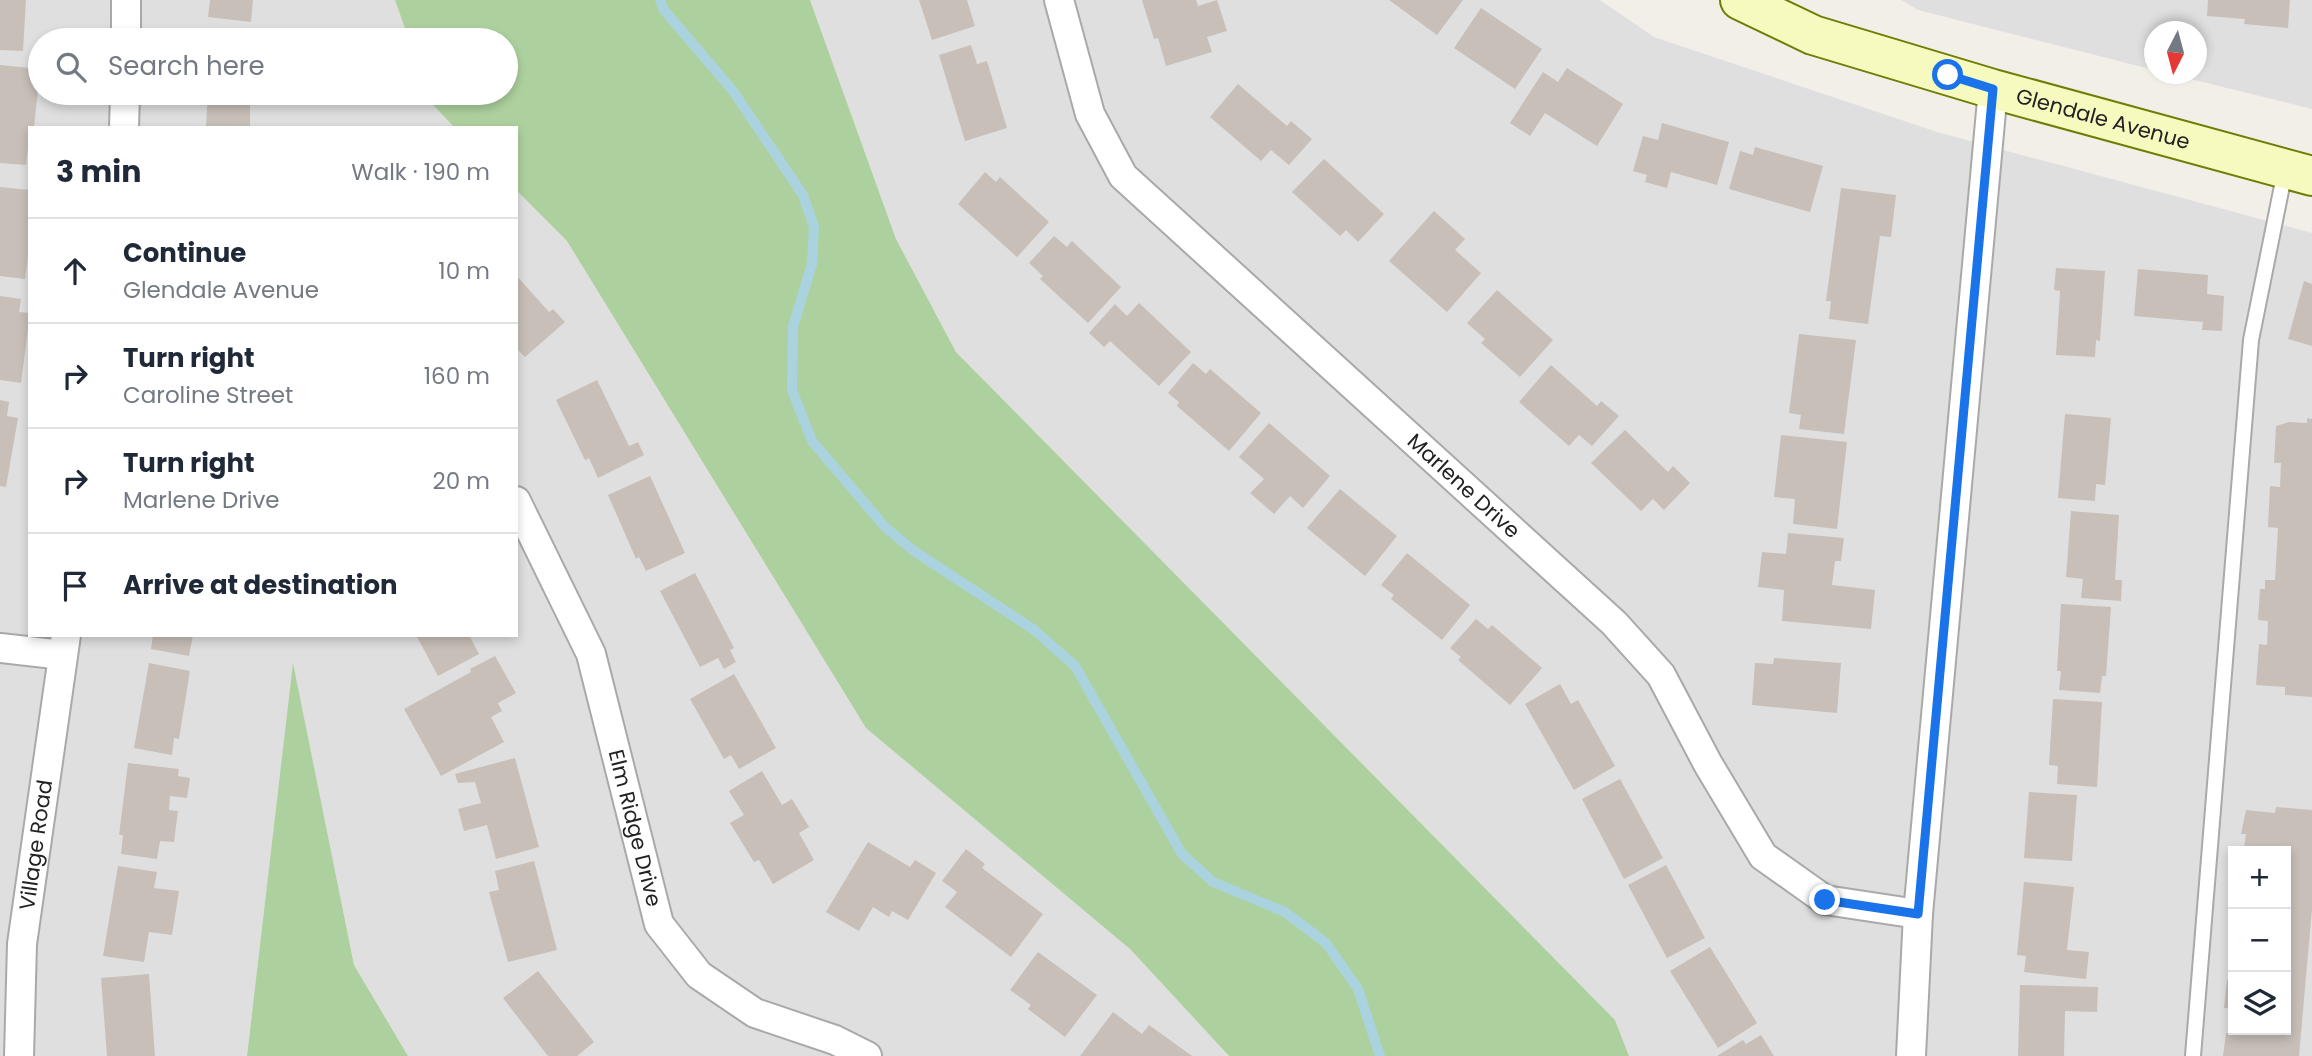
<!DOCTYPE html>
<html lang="en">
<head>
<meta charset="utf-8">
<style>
  :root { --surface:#fff; --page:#f2f2f3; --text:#1f2937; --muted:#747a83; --line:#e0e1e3 }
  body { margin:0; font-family:Poppins,sans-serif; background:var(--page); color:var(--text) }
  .controls { position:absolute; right:21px; bottom:21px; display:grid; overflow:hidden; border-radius:0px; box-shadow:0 4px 10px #0003 }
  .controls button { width:63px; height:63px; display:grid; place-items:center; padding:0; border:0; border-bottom:2px solid var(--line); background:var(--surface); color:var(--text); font:35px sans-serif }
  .compass { position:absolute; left:2144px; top:21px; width:63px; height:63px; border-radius:50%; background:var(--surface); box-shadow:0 4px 10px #0003; rotate:186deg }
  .stop { position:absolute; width:21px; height:21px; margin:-16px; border:5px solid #1a73e8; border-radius:50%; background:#fff }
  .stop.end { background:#1a73e8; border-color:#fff; box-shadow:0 2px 7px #0008 }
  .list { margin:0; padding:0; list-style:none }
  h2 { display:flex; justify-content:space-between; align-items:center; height:91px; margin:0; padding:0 28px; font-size:30px }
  h2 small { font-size:23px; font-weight:400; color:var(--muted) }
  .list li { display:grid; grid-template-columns:46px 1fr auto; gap:21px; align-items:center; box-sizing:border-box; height:105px; padding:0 28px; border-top:2px solid var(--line) }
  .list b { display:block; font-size:26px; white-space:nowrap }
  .list p { margin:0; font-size:23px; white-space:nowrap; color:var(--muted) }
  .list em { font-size:23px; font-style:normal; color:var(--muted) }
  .icon { flex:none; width:38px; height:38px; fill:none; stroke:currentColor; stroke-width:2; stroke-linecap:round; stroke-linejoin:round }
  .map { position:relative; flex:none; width:2312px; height:1056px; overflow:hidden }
  .search { position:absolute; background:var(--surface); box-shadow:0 4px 10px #0003; left:28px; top:28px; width:490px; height:77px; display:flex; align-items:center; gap:18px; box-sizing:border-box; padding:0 24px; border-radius:38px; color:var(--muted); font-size:26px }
  .panel { position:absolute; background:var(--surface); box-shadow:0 4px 10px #0003; left:28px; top:126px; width:490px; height:511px; border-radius:0px }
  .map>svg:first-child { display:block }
</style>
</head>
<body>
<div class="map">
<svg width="2312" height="1056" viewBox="0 0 2312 1056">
  <rect width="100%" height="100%" fill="#f2efe9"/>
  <g fill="#e0dfdf" fill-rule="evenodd">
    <polygon points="0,0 395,0 409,40 40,40 40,93 429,93 434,106 455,128 30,128 30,635 516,635 516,190 567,241 1130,949 1229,1056 408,1056 354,965 293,666 247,1056 0,1056"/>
    <path d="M 810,0 L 1600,0 L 1654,37 L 1937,132 L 2312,233 L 2312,1056 L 1629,1056 L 1615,1020 L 956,352 L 896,239 ZM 2233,851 L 2286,851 L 2286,1030 L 2233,1030 Z"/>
    <polygon points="1901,0 2312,0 2312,109 2170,74 2196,74 2196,32 2154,32 2154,70 1918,10"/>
  </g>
  <g fill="#add19e">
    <polygon points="395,0 810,0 896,239 956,352 1615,1020 1629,1056 1229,1056 1130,949 866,728 567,241 516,190 516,128 455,128 434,106 429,93 506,93 506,40 409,40"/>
    <polygon points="293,663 354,965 408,1056 247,1056"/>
  </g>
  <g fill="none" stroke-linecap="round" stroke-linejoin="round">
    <polyline stroke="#aad3df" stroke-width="10" points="660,0 664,10 733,91 803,195 814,227 812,264 793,327 792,390 812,441 885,527 914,551 1033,629 1075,666 1182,854 1213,882 1285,912 1326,943 1358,989 1380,1056"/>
  </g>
  <g fill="#c7bfb8">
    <polygon points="0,0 26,0 23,51 0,50"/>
    <polygon points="210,0 253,0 251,22 208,17"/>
    <polygon points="919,0 967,0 975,26 932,40"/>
    <polygon points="1142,0 1196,0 1198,6 1217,0 1227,31 1207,37 1212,52 1166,66 1158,38 1154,39"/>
    <polygon points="1389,0 1463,0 1437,35"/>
    <polygon points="2208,0 2290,0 2288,28 2244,24 2245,19 2207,16"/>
    <polygon points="1481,8 1542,49 1515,89 1454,48"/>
    <polygon points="210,35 252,36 252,40 210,40"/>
    <polygon points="971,45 977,64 987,61 1007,128 965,141 939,55"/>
    <polygon points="0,65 40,69 34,128 30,128 26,165 0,163"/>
    <polygon points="1567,68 1623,104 1597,146 1545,113 1530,136 1510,123 1543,72 1558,82"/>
    <polygon points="1238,84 1287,126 1291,121 1312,139 1289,165 1271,150 1261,161 1210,117"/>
    <polygon points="208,93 264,93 263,105 250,105 250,128 206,126"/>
    <polygon points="1662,123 1729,142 1717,185 1671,172 1667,188 1645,182 1647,175 1633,171 1643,136 1658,140"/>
    <polygon points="1755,147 1823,166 1810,212 1729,189 1740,151 1753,155"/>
    <polygon points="1324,159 1384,214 1358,242 1346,230 1340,236 1292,192"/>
    <polygon points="985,172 996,182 1000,177 1049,222 1017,257 958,204"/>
    <polygon points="0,187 30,190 30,240 25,279 0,276"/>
    <polygon points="1841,188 1896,195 1891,237 1880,236 1868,324 1829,319 1831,301 1826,301"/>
    <polygon points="1434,211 1465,239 1455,250 1481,273 1447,312 1389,261"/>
    <polygon points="1054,236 1067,247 1072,241 1121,287 1088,323 1040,279 1043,276 1029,263"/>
    <polygon points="2056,268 2105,271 2100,341 2096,340 2095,357 2056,355 2060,291 2054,290"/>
    <polygon points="2138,269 2208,275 2207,294 2224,296 2222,331 2202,330 2203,322 2134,316"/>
    <polygon points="516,275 549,312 553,309 565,322 525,357 516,348"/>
    <polygon points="2304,281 2312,284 2312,346 2288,339"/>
    <polygon points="1497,290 1553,340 1520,377 1481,343 1485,339 1467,323"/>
    <polygon points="0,296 21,299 19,312 30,313 21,383 0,380"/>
    <polygon points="1139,303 1191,352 1159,386 1110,341 1104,347 1089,333 1115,304 1127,316"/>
    <polygon points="1799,334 1856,340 1844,434 1799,429 1801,415 1789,413"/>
    <polygon points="1193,363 1206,374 1210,369 1261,413 1229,451 1177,406 1179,402 1168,393"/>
    <polygon points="1551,365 1597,406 1601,401 1619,416 1592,446 1579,435 1569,446 1519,402"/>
    <polygon points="597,380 629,446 638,442 644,455 598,478 589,458 585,460 556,400"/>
    <polygon points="0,400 9,402 7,416 18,418 6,487 0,486"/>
    <polygon points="2065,414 2111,418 2105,485 2096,484 2095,501 2058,498"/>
    <polygon points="2307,418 2312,419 2312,697 2285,695 2285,687 2256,685 2259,644 2267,645 2268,621 2258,620 2260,589 2265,589 2265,580 2275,580 2278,528 2268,527 2270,486 2280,487 2281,463 2274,463 2276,426 2289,422 2307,423"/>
    <polygon points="1269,423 1330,476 1303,508 1290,496 1274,514 1250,493 1264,479 1239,457"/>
    <polygon points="1625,430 1668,472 1673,466 1690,483 1664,510 1653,499 1641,511 1591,463"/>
    <polygon points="1781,435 1847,442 1837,529 1793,524 1795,499 1774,497"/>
    <polygon points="650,476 685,553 646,571 639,557 636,559 608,495"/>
    <polygon points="1340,489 1397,536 1365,576 1307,528"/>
    <polygon points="2071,511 2119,515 2115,580 2122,580 2121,601 2081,598 2083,579 2066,577"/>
    <polygon points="1788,533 1844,538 1841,561 1835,561 1832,585 1875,590 1871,629 1782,621 1784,590 1758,587 1762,552 1786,554"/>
    <polygon points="1407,553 1470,605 1442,640 1391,599 1394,595 1381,585"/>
    <polygon points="695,573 734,648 730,650 736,662 724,669 718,658 700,667 660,591"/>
    <polygon points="2061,604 2111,607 2106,676 2102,676 2100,693 2059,690 2061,671 2057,671"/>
    <polygon points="1476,619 1488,629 1492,625 1542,668 1510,705 1458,660 1461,657 1450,648"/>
    <polygon points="153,635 193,635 189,656 151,649"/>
    <polygon points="416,635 469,635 479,654 438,676"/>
    <polygon points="495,656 516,693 498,703 502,711 491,717 504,742 441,776 404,709 471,672 470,669"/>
    <polygon points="1774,658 1841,663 1837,713 1752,705 1755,663 1773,664"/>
    <polygon points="149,663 190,671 179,739 174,738 172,755 134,748"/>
    <polygon points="734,674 776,748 739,769 731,755 724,759 690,699"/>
    <polygon points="1560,684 1571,704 1578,700 1615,766 1574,790 1525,704"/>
    <polygon points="2053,699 2102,702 2097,787 2057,784 2058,766 2049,765"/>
    <polygon points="515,758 539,847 496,859 487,825 464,831 458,809 481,803 475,782 458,783 455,774"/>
    <polygon points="128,763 179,769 178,776 190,778 187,798 170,796 169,810 178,811 174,842 160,841 157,859 121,854 123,835 119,835"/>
    <polygon points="762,771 782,805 792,799 809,827 799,833 814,860 773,884 759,860 754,862 730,823 744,815 729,791"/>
    <polygon points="1620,779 1663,858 1624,879 1582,799"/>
    <polygon points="2029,792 2077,795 2072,861 2024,858"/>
    <polygon points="2276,807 2312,810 2312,909 2299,1056 2223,1056 2226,1033 2235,1034 2235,1030 2286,1030 2286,851 2251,851 2252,848 2244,848 2246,834 2241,834 2246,810 2275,813"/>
    <polygon points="868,842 910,867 915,860 936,873 908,920 892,911 889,917 873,907 859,931 826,912"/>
    <polygon points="966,849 985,864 982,868 1043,914 1011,957 945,907 957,892 942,881"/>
    <polygon points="534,861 557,950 508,962 489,892 499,890 495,871"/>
    <polygon points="1666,865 1705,938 1667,958 1628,885"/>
    <polygon points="118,866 157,872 154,888 179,891 172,935 149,932 144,962 103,956"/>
    <polygon points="2024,882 2074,887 2067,950 2089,952 2086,979 2024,972 2026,956 2017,955"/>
    <polygon points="1710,947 1757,1023 1718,1048 1670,971"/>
    <polygon points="1038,952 1097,995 1065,1037 1028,1009 1031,1005 1010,990"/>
    <polygon points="538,971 594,1042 577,1056 548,1056 503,998"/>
    <polygon points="149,974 155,1056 107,1056 101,978"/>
    <polygon points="2227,980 2233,981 2233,1009 2224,1008"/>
    <polygon points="2020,985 2098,987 2097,1012 2065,1011 2064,1056 2018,1056"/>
    <polygon points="1113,1012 1142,1034 1149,1025 1192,1056 1080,1056"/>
    <polygon points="1761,1035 1774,1056 1717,1056 1743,1040 1746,1044"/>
  </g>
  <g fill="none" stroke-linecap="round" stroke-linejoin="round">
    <g stroke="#a9a9a9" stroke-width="18">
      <polyline id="service" points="2193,1056 2251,340 2285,171"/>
    </g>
    <g stroke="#a9a9a9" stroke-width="32">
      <g id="minor">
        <path id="s1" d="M 1059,0 L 1090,114 L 1123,176 L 1614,623 L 1661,675 L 1708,764 L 1763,856 L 1825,900 L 1918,914"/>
        <polyline points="126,40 126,0"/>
        <polyline points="124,128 125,93"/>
        <path id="s2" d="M 516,501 L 591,654 L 659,924 L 699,975 L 755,1013 L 835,1040 L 867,1056"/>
        <polyline points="0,648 63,655"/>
        <path id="s3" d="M 19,1056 L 22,944 L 66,635"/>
        <polyline points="1911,1056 1918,914 1993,89"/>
      </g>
    </g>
    <g stroke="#707d05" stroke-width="42">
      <g id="secondary">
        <path id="s4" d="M 1740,0 L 1813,35 L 1993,89 L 2312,176"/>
      </g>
    </g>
    <use href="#service" stroke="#fff" stroke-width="14"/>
    <use href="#minor" stroke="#fff" stroke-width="28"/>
    <use href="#secondary" stroke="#f7fabf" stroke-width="38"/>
  </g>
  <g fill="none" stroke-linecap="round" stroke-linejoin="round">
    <polyline stroke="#1a73e8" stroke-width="9" points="1825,900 1918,914 1993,89 1948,75"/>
  </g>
  <g text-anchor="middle" stroke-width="5" stroke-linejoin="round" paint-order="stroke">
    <g font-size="21" fill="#222" stroke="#fff">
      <text dy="7" stroke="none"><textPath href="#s4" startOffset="383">Glendale Avenue</textPath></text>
      <text dy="7" stroke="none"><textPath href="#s1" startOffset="649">Marlene Drive</textPath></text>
      <text dy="7" stroke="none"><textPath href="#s2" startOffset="350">Elm Ridge Drive</textPath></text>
      <text dy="7" stroke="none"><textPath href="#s3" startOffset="212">Village Road</textPath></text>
    </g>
  </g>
</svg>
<div class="controls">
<button>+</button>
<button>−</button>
<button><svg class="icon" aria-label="layers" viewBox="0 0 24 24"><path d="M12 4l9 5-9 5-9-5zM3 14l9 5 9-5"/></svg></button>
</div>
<svg class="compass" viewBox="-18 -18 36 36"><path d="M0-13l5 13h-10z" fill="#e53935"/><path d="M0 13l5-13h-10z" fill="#747a83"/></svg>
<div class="stop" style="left:1948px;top:75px"></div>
<div class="stop end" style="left:1825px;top:900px"></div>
<div class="search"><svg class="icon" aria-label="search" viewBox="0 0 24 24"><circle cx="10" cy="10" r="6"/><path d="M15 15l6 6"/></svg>Search here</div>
<section class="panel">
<h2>3 min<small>Walk · 190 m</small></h2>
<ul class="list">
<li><svg class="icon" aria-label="ahead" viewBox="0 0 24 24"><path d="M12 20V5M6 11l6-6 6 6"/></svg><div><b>Continue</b><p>Glendale Avenue</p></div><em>10 m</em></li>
<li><svg class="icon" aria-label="right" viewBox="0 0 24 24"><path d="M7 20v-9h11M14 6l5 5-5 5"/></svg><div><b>Turn right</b><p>Caroline Street</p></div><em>160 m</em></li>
<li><svg class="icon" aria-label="right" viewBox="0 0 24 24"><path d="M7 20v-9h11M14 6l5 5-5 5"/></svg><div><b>Turn right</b><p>Marlene Drive</p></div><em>20 m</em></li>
<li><svg class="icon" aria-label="arrive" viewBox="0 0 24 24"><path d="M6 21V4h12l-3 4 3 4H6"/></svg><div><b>Arrive at destination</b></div></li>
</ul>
</section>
</div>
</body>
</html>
